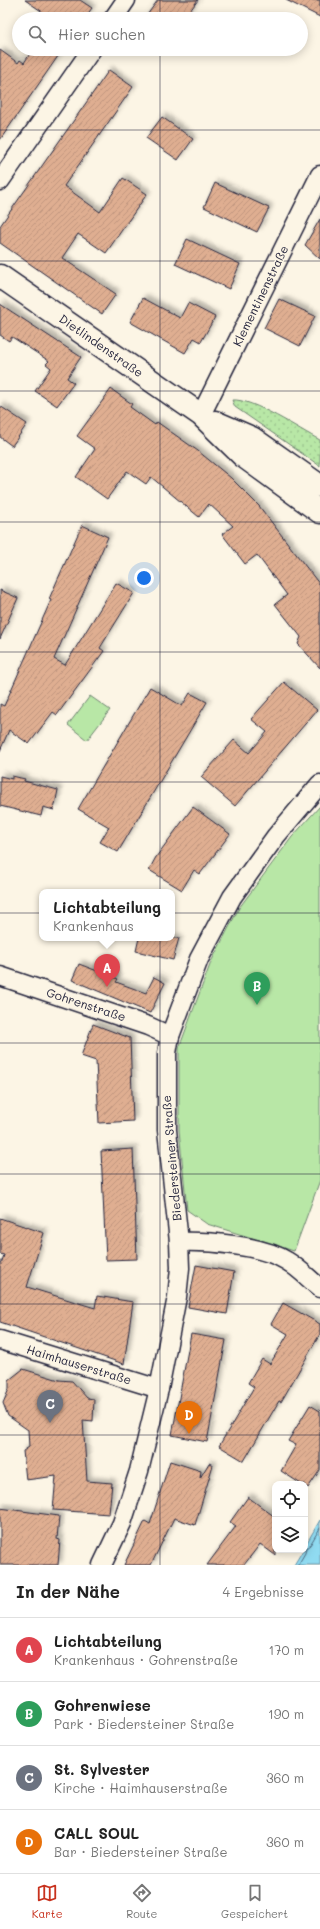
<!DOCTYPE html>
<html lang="de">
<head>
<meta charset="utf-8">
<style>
  :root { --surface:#fff; --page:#f2f2f2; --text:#222; --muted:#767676; --line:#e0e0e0; --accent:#c8321e }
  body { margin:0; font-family:Mali,sans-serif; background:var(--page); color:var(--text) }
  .controls { position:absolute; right:12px; bottom:12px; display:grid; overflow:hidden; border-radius:8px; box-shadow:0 2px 10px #0003 }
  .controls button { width:36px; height:36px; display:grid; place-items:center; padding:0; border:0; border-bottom:1px solid var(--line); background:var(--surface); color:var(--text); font:20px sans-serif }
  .you { position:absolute; left:144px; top:578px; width:14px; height:14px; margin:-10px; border:3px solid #fff; border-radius:50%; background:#1a73e8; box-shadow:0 0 0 6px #1a73e833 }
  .badge { display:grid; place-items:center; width:26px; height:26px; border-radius:50%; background:var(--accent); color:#fff; font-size:13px; font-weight:700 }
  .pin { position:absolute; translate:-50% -33px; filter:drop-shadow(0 1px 2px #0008) }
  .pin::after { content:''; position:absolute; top:21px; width:14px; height:12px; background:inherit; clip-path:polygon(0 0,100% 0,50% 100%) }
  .popup { position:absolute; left:39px; top:889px; width:136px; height:52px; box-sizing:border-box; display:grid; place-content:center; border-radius:8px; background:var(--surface); filter:drop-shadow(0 1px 3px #0005); font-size:13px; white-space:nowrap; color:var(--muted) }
  .popup b { font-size:15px; color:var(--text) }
  .popup::after { content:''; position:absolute; left:50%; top:100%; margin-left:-8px; border:8px solid transparent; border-top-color:var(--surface) }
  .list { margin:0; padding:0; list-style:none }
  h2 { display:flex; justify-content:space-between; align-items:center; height:52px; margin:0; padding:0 16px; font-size:17px }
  h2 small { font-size:13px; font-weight:400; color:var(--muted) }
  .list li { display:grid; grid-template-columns:26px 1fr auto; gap:12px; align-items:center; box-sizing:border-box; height:64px; padding:0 16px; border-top:1px solid var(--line) }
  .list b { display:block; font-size:15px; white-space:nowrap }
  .list p { margin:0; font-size:13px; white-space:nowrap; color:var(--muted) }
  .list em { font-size:13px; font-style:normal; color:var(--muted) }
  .icon { flex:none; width:22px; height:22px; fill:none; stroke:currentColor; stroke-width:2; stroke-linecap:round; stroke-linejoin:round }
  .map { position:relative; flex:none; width:320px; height:1565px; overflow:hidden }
  .search { position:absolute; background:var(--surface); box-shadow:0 2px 10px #0003; left:12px; right:12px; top:12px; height:44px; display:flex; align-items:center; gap:10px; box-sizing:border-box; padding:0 14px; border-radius:22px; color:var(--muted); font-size:15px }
  .sheet { height:308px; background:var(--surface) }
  nav { display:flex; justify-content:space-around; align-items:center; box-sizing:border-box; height:56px; border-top:1px solid var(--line); background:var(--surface); font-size:11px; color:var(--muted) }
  nav a { display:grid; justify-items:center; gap:2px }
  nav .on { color:var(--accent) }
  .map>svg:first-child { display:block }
</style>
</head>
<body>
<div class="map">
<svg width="320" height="1565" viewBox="0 0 320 1565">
  <defs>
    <pattern id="grass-dots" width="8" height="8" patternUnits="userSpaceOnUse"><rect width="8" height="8" fill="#b8e7a6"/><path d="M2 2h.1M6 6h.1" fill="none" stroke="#9ec690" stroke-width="1.8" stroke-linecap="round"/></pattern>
    <pattern id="building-hatch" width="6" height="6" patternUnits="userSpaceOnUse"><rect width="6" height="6" fill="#dfae91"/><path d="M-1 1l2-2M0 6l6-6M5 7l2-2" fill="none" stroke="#bf957e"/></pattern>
    <filter id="shadow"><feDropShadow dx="3.5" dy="-3.5" stdDeviation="2" flood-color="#0004"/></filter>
  </defs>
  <rect width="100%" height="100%" fill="#fcf5e5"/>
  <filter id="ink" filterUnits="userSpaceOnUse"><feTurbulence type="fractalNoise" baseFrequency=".025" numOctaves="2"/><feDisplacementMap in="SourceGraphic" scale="8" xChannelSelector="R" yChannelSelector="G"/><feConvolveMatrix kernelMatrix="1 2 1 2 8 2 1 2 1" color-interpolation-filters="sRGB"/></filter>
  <g filter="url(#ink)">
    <path fill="url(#grass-dots)" stroke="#6d8470" d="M 232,400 C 253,398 300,430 320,440 L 320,466 L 235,407 Z"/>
    <g fill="#b8e7a6" stroke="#6d8470">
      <polygon points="90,696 110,710 87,740 68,725"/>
      <polygon points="320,806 320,1180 294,1251 207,1224 187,1210 179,1130 179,1048 211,962 239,908 292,837"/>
    </g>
    <polygon fill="#90dbf1" stroke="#6491a8" points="320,1520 320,1565 294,1565 303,1550 305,1550 305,1546"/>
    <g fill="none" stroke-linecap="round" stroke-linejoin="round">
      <polyline stroke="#4e6c84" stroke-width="1" points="298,1565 305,1553 306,1548 310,1545 320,1528"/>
    </g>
    <g fill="url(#building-hatch)" stroke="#22223b" filter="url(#shadow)">
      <polygon points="25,0 80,0 92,8 84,19 53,19"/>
      <polygon points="158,0 198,0 184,19 144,19"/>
      <polygon points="286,0 320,0 320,17"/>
      <polygon points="33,49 63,49 0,140 0,50 18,63 20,60 24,63"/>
      <polygon points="109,70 133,87 64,186 100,212 123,178 147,194 106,253 78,234 62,258 116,294 102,314 0,243 0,226"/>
      <polygon points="162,117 193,139 178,160 146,138"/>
      <polygon points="215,183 269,208 257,232 204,207"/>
      <polygon points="320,219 320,259 305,245"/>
      <polygon points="187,239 240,264 229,289 175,264"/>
      <polygon points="143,298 180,318 188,303 215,317 201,342 194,338 185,353 130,322"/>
      <polygon points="279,299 315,316 300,346 264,328"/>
      <polygon points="0,304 81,357 67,378 74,383 57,406 35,391 51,368 46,364 49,361 12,337 9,341 0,335"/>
      <polygon points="111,389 132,404 130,407 155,425 157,422 198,451 231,478 259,506 320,585 320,668 298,644 301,637 275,604 287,595 257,555 245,564 222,534 233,526 209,504 199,517 151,477 146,484 127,471 107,499 76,477 95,449 77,436"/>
      <polygon points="0,406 27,424 12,446 0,437"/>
      <polygon points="82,525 108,537 54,659 65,665 116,583 134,593 100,648 104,651 57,715 53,712 29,744 9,730 0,751 0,704 4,706 51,600 49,599"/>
      <polygon points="0,590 18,598 0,639"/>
      <polygon points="284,682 317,710 235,806 201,777 234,740 249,753 267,732 251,719"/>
      <polygon points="150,687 182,706 190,693 207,702 118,852 100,842 109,827 78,809"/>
      <polygon points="0,776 12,779 12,776 25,779 24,781 58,790 54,810 43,807 41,816 0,806"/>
      <polygon points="193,807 230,834 200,874 194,870 182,890 149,870 156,857"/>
      <polygon points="139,938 179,938 173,960 136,951"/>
      <polygon points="79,964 118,979 116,982 146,993 154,977 165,983 150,1013 72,980"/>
      <polygon points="93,1024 130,1038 133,1121 99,1123 96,1061 81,1056"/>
      <polygon points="133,1149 137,1259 106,1260 101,1151"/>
      <polygon points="0,1218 44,1233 27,1287 95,1308 97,1296 133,1302 124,1364 0,1322 0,1267 4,1255 0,1254"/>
      <polygon points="196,1265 234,1272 227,1314 188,1307"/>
      <polygon points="283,1303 320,1324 320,1334 281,1402 279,1401 244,1461 219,1446 254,1387 248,1383 262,1359 270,1364 288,1334 271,1324"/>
      <polygon points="191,1334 226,1340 207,1442 172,1435"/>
      <polygon points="23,1369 59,1380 72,1381 87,1398 94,1399 93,1421 83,1420 87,1481 112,1483 109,1514 53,1510 56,1476 26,1480 23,1451 29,1447 28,1430 8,1416 3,1403 9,1389 9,1380"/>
      <polygon points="310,1405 320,1411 320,1470 308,1488 305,1486 305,1484 301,1484 281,1471 296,1445 288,1441"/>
      <polygon points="170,1461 201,1471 200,1478 209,1463 213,1465 195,1525 174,1518 151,1565 124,1565 145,1521 150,1524"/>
      <polygon points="248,1497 275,1517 275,1555 260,1544 244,1565 207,1565 236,1526 230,1522"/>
      <polygon points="0,1508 59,1516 57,1539 60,1540 58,1565 0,1565"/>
    </g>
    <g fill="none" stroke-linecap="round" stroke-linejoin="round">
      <g stroke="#22223b" stroke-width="21">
        <g id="street">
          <polyline points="113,19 126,0"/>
          <polyline points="0,181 92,49"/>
          <polyline points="201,415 320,175"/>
          <polyline points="0,976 148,1026 170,1036"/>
          <path d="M 179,1242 C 208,1241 262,1245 287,1261 C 299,1268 309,1279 320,1288"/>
          <polyline points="0,1340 159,1389"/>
          <polyline points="102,1565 122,1523 139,1471 159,1389 177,1297 180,1268 179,1242 167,1130 167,1053 170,1036 199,959 232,897 276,836 320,784"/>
        </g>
      </g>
      <g stroke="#22223b" stroke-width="25">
        <g id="secondary">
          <polyline points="0,276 201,415 243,456 320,512"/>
          <polyline points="215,422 252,438 320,486"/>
        </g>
      </g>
      <use href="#street" stroke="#fcf5e5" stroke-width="18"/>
      <use href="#secondary" stroke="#fcf5e5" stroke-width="22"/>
    </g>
  </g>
  <path fill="none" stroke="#22223b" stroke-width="1" stroke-opacity="0.55" d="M 160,0 L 160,19M 160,49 L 160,1565M 0,130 L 320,130M 0,261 L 320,261M 0,391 L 320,391M 0,522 L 320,522M 0,652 L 320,652M 0,782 L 320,782M 0,913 L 320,913M 0,1043 L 320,1043M 0,1174 L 320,1174M 0,1304 L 320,1304M 0,1435 L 320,1435"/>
  <g text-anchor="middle" stroke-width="3" stroke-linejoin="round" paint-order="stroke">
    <g font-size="12" fill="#22223b" stroke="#fcf5e5">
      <text transform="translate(261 296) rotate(-64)" y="4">Klementinenstraße</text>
      <text transform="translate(101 346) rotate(35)" y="4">Dietlindenstraße</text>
      <text transform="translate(86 1005) rotate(18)" y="4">Gohrenstraße</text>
      <text transform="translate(172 1158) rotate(-95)" y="4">Biedersteiner Straße</text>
      <text transform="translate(79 1365) rotate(17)" y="4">Haimhauserstraße</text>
    </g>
  </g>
</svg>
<div class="controls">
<button><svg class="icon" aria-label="locate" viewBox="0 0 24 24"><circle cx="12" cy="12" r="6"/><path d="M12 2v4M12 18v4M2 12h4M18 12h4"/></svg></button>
<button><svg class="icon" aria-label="layers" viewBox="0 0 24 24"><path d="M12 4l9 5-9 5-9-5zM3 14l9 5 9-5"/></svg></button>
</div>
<div class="you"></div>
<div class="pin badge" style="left:107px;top:987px;background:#e0444e">A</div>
<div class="popup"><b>Lichtabteilung</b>Krankenhaus</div>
<div class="pin badge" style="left:257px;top:1005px;background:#2e9e5b">B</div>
<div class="pin badge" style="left:50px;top:1423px;background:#6b7280">C</div>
<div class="pin badge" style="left:189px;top:1434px;background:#e8710a">D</div>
<div class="search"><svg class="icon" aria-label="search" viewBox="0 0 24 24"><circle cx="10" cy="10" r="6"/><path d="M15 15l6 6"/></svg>Hier suchen</div>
</div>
<section class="sheet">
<h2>In der Nähe<small>4 Ergebnisse</small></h2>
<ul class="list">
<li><span class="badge" style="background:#e0444e">A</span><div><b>Lichtabteilung</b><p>Krankenhaus · Gohrenstraße</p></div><em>170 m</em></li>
<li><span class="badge" style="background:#2e9e5b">B</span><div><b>Gohrenwiese</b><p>Park · Biedersteiner Straße</p></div><em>190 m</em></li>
<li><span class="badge" style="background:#6b7280">C</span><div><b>St. Sylvester</b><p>Kirche · Haimhauserstraße</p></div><em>360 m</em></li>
<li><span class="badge" style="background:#e8710a">D</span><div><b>CALL SOUL</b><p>Bar · Biedersteiner Straße</p></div><em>360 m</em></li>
</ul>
</section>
<nav>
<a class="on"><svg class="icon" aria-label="map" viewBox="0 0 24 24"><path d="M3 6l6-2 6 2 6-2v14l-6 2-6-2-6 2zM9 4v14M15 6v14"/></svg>Karte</a>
<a><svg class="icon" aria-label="directions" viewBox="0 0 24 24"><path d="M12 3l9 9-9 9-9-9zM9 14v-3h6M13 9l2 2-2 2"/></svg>Route</a>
<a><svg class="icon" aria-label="saved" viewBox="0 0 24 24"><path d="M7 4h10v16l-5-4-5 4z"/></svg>Gespeichert</a>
</nav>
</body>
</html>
